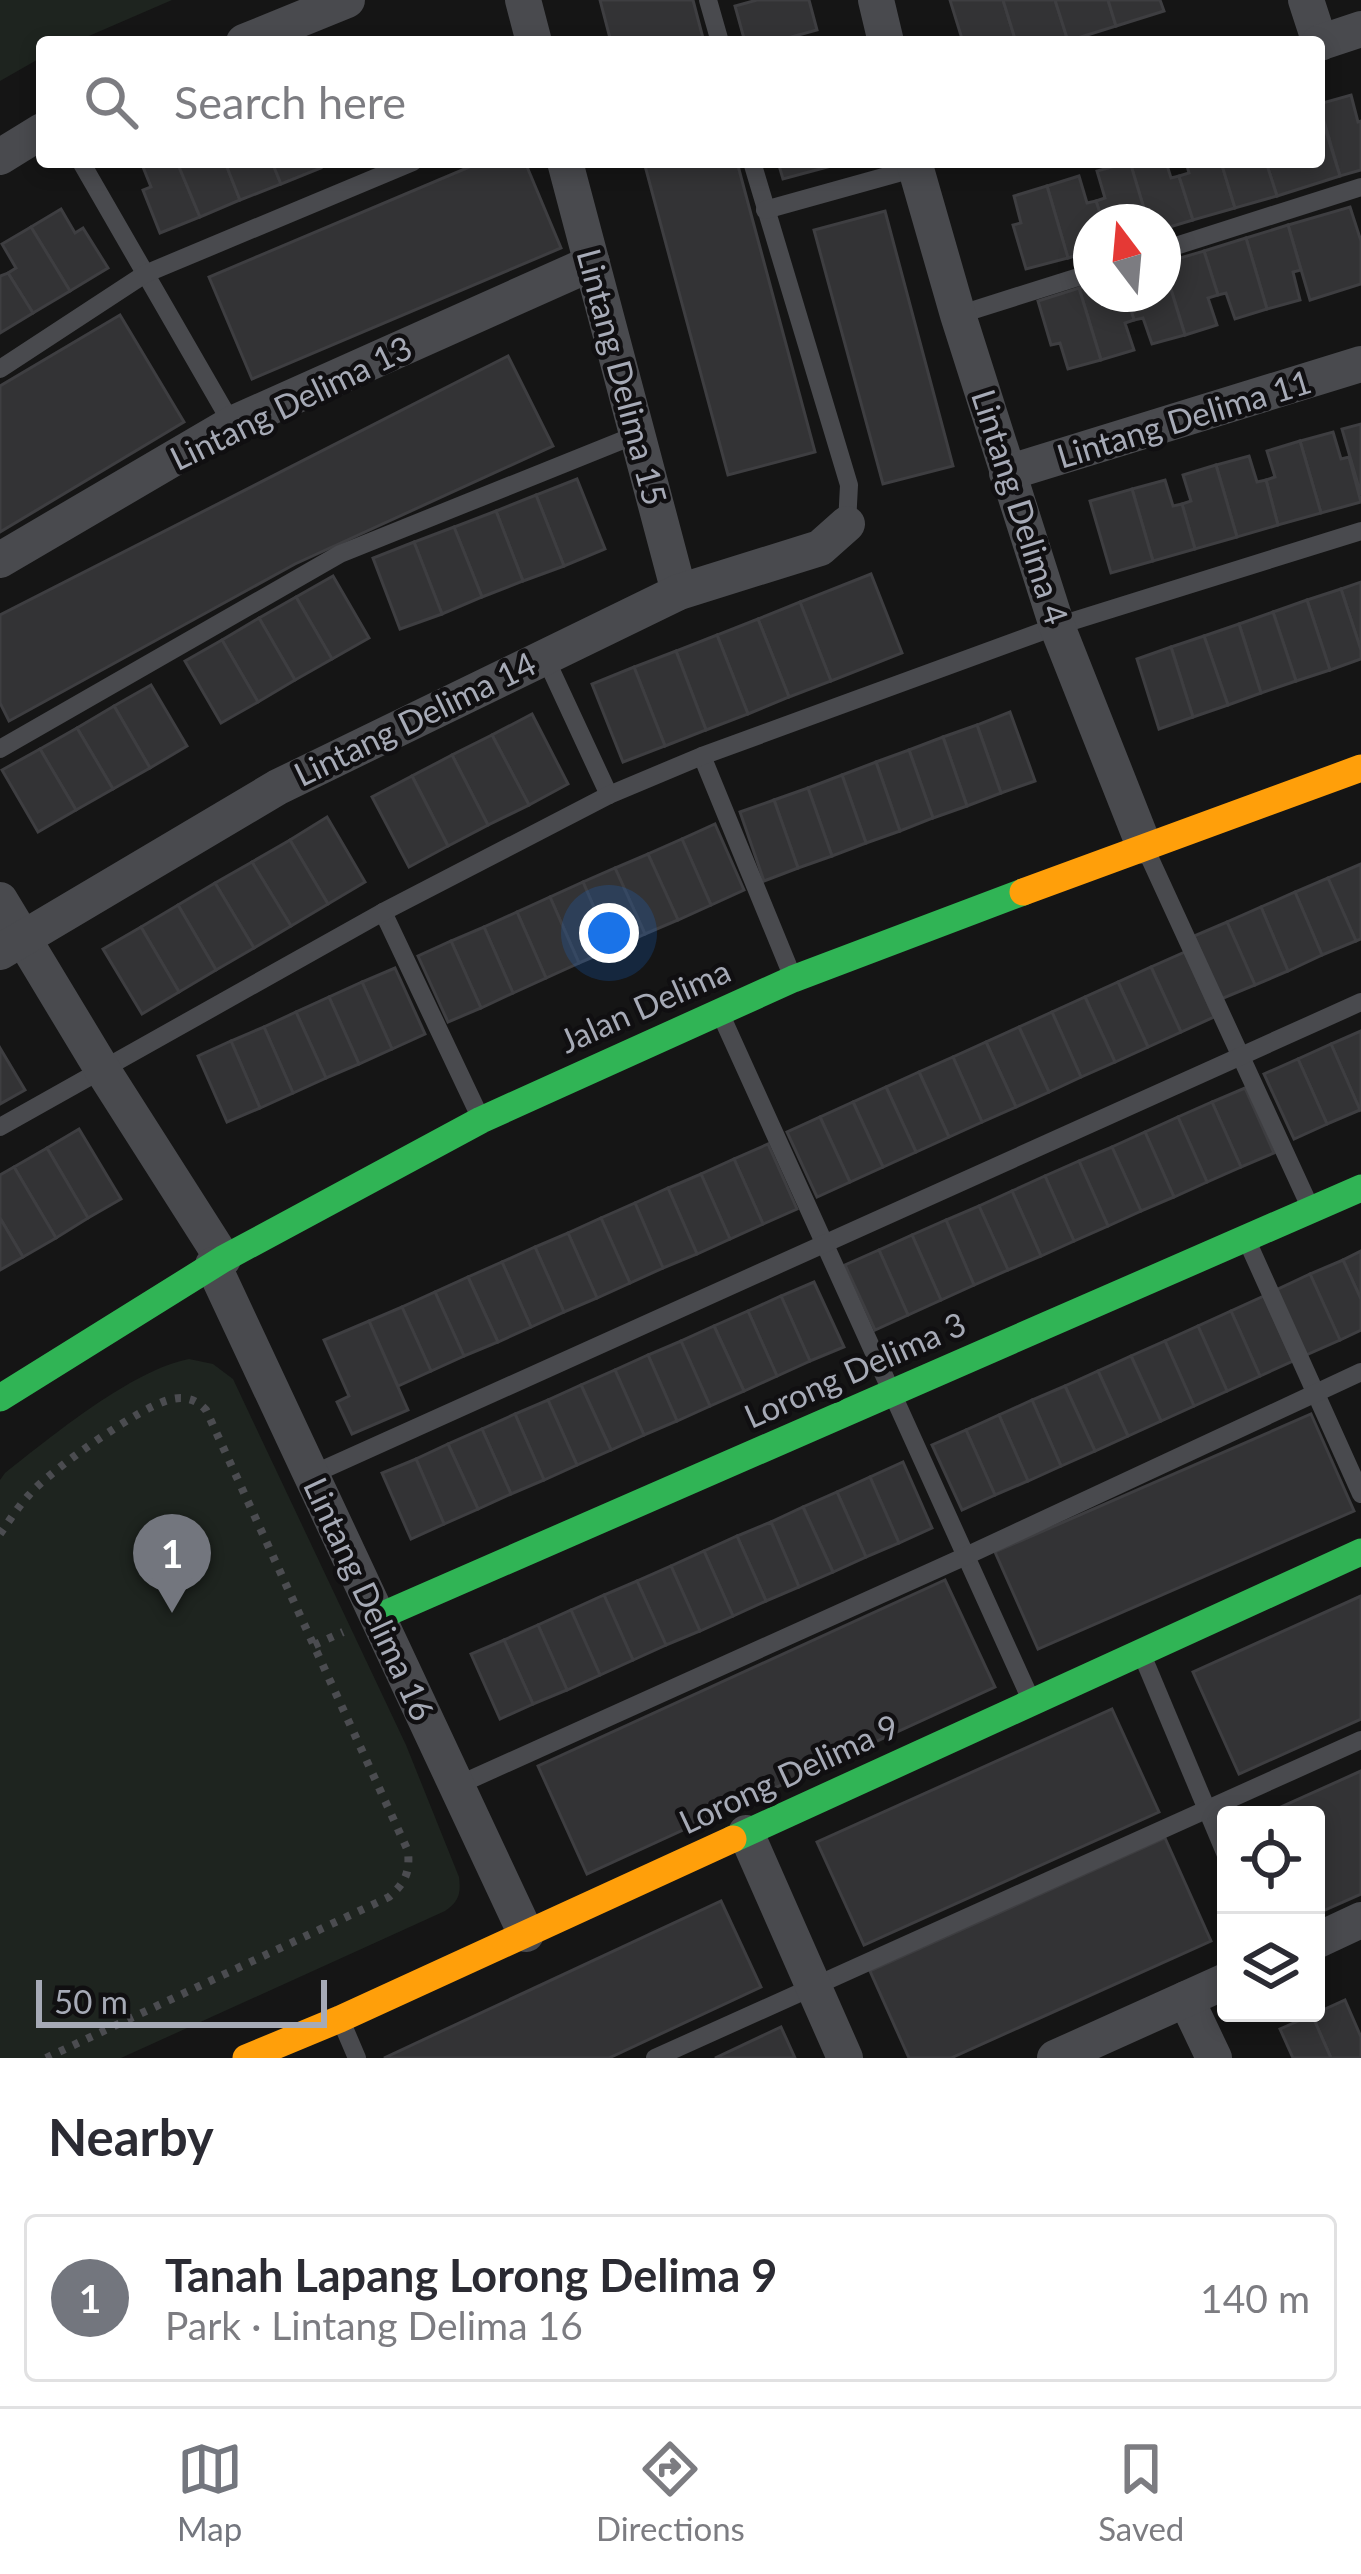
<!DOCTYPE html>
<html lang="en">
<head>
<meta charset="utf-8">
<style>
  :root { --surface:#fff; --page:#f7f7f7; --text:#2b2b33; --muted:#7c7c81; --line:#e1e1e2; --accent:#73767e }
  body { margin:0; font-family:Lato,sans-serif; background:var(--page); color:var(--text) }
  .controls { position:absolute; right:36px; bottom:36px; display:grid; overflow:hidden; border-radius:12px; box-shadow:0 6px 18px #0003 }
  .controls button { width:108px; height:108px; display:grid; place-items:center; padding:0; border:0; border-bottom:3px solid var(--line); background:var(--surface); color:var(--text); font:60px sans-serif }
  .compass { position:absolute; left:1073px; top:204px; width:108px; height:108px; border-radius:50%; background:var(--surface); box-shadow:0 6px 18px #0003; rotate:344deg }
  .scale { position:absolute; left:36px; bottom:30px; width:291px; box-sizing:border-box; padding-left:12px; border:6px solid #a6aab6; border-top:0; font-size:33px; line-height:42px; white-space:nowrap; color:#a6aab6; -webkit-text-stroke:9px #100f11; paint-order:stroke }
  .you { position:absolute; left:609px; top:933px; width:42px; height:42px; margin:-30px; border:9px solid #fff; border-radius:50%; background:#1a73e8; box-shadow:0 0 0 18px #1a73e833 }
  .badge { display:grid; place-items:center; width:78px; height:78px; border-radius:50%; background:var(--accent); color:#fff; font-size:39px; font-weight:700 }
  .pin { position:absolute; translate:-50% -99px; filter:drop-shadow(0 3px 6px #0008) }
  .pin::after { content:''; position:absolute; top:63px; width:42px; height:36px; background:inherit; clip-path:polygon(0 0,100% 0,50% 100%) }
  .list { margin:0; padding:0; list-style:none }
  h2 { display:flex; justify-content:space-between; align-items:center; height:156px; margin:0; padding:0 48px; font-size:51px }
  h2 small { font-size:39px; font-weight:400; color:var(--muted) }
  .list li { display:grid; grid-template-columns:78px 1fr auto; gap:36px; align-items:center; box-sizing:border-box; height:168px; margin:0 24px 24px; padding:0 24px; border:3px solid var(--line); border-radius:12px }
  .list b { display:block; font-size:45px; white-space:nowrap }
  .list p { margin:0; font-size:39px; white-space:nowrap; color:var(--muted) }
  .list em { font-size:39px; font-style:normal; color:var(--muted) }
  .icon { flex:none; width:66px; height:66px; fill:none; stroke:currentColor; stroke-width:2; stroke-linecap:round; stroke-linejoin:round }
  .map { position:relative; flex:none; width:1361px; height:2058px; overflow:hidden }
  .search { position:absolute; background:var(--surface); box-shadow:0 6px 18px #0003; left:36px; right:36px; top:36px; height:132px; display:flex; align-items:center; gap:30px; box-sizing:border-box; padding:0 42px; border-radius:12px; color:var(--muted); font-size:45px }
  .sheet { height:348px; background:var(--surface) }
  nav { display:flex; justify-content:space-around; align-items:center; box-sizing:border-box; height:168px; border-top:3px solid var(--line); background:var(--surface); font-size:33px; color:var(--muted) }
  nav a { display:grid; justify-items:center; gap:6px }
  nav .on { color:var(--accent) }
  .map>svg:first-child { display:block }
</style>
</head>
<body>
<div class="map">
<svg width="1361" height="2058" viewBox="0 0 1361 2058">
  <rect width="100%" height="100%" fill="#151515"/>
  <g fill="#1e241f">
    <polygon points="0,0 172,0 75,42 42,42 42,57 0,81"/>
    <path d="M 189,1359 L 213,1364 L 233,1379 L 406,1745 L 459,1877 C 461,1894 459,1901 445,1911 L 121,2058 L 0,2058 L 0,1480 L 5,1473 C 52,1436 132,1370 189,1359 Z"/>
  </g>
  <g fill="#333335" stroke="#3e3e41" stroke-width="3">
    <polygon points="600,0 693,0 704,42 611,42"/>
    <polygon points="757,0 809,0 817,30 773,42 745,42 735,6"/>
    <polygon points="950,0 1003,0 1016,42 963,42"/>
    <polygon points="1003,0 1055,0 1068,41 1016,42"/>
    <polygon points="1055,0 1108,0 1116,26 1068,41"/>
    <polygon points="1108,0 1160,0 1164,11 1116,26"/>
    <polygon points="1351,95 1358,122 1361,121 1361,170 1340,176 1319,104"/>
    <polygon points="1319,109 1340,176 1277,196 1266,162 1319,162"/>
    <polygon points="141,162 177,162 200,217 160,233 143,190 151,187"/>
    <polygon points="177,162 225,162 240,200 200,217"/>
    <polygon points="225,162 272,162 281,184 240,200"/>
    <polygon points="272,162 319,162 321,168 281,184"/>
    <polygon points="481,162 525,162 561,248 252,379 209,277"/>
    <polygon points="644,162 737,162 815,452 728,475"/>
    <polygon points="778,162 846,162 783,179"/>
    <polygon points="1130,162 1166,162 1171,178 1179,176 1193,220 1163,229 1163,222 1148,222"/>
    <polygon points="1130,162 1148,222 1103,222 1096,201 1105,198 1097,171"/>
    <polygon points="1186,162 1221,162 1235,208 1193,220 1179,176 1189,173"/>
    <polygon points="1221,162 1266,162 1277,196 1235,208"/>
    <polygon points="1079,176 1087,203 1096,201 1103,222 1091,222 1091,251 1068,258 1047,186"/>
    <polygon points="1047,186 1068,258 1026,269 1013,225 1021,223 1014,196"/>
    <polygon points="1350,207 1361,241 1361,284 1310,300 1288,225"/>
    <polygon points="61,209 75,233 83,228 108,268 70,291 31,227"/>
    <polygon points="885,211 953,466 883,484 814,230"/>
    <polygon points="1288,225 1301,270 1293,272 1300,300 1267,309 1246,238"/>
    <polygon points="31,227 70,291 33,313 8,273 16,268 2,244"/>
    <polygon points="1246,238 1267,309 1235,319 1226,293 1218,295 1204,251"/>
    <polygon points="1204,251 1218,295 1208,298 1217,325 1185,335 1163,263"/>
    <polygon points="1163,264 1185,335 1152,344 1143,318 1134,320 1126,294 1163,294"/>
    <polygon points="8,273 33,313 0,333 0,276"/>
    <polygon points="1091,285 1091,294 1126,294 1134,320 1125,323 1134,350 1101,360 1079,288"/>
    <polygon points="1079,288 1101,360 1068,369 1060,343 1051,345 1038,301"/>
    <polygon points="120,315 184,422 0,532 0,386"/>
    <polygon points="508,356 553,446 295,564 9,721 0,703 0,615"/>
    <polygon points="1361,424 1361,495 1342,429"/>
    <polygon points="1333,432 1341,459 1349,457 1361,502 1321,513 1300,441"/>
    <polygon points="1300,441 1321,513 1278,525 1266,480 1275,477 1267,451"/>
    <polygon points="1249,456 1257,482 1266,480 1278,525 1237,537 1216,465"/>
    <polygon points="1216,465 1237,537 1195,549 1182,504 1191,501 1183,475"/>
    <polygon points="577,479 605,549 564,566 536,495"/>
    <polygon points="1165,480 1173,506 1182,504 1195,549 1153,561 1132,489"/>
    <polygon points="1132,489 1153,561 1111,573 1090,501"/>
    <polygon points="536,495 564,566 523,581 496,511"/>
    <polygon points="496,511 523,581 482,597 454,527"/>
    <polygon points="454,527 482,597 442,614 414,542"/>
    <polygon points="414,542 442,614 400,629 373,558"/>
    <polygon points="871,574 902,653 831,681 800,602"/>
    <polygon points="333,576 369,638 332,659 296,597"/>
    <polygon points="1361,582 1361,650 1341,589"/>
    <polygon points="1341,589 1361,650 1361,659 1330,670 1307,600"/>
    <polygon points="296,597 332,659 295,680 259,618"/>
    <polygon points="1307,600 1330,670 1296,681 1273,612"/>
    <polygon points="800,602 831,681 789,697 758,619"/>
    <polygon points="1273,612 1296,681 1261,693 1239,624"/>
    <polygon points="259,618 295,680 258,702 222,640"/>
    <polygon points="758,619 789,697 748,714 717,635"/>
    <polygon points="1239,624 1261,693 1228,705 1204,636"/>
    <polygon points="717,635 748,714 706,730 676,651"/>
    <polygon points="1204,636 1228,705 1193,717 1171,647"/>
    <polygon points="222,640 258,702 221,723 185,661"/>
    <polygon points="1171,647 1193,717 1159,729 1137,659"/>
    <polygon points="676,651 706,730 665,746 634,667"/>
    <polygon points="634,667 665,746 623,762 592,684"/>
    <polygon points="151,685 187,746 150,768 114,706"/>
    <polygon points="114,706 150,768 113,789 77,728"/>
    <polygon points="1010,712 1035,781 1001,793 977,725"/>
    <polygon points="532,714 568,784 529,805 492,735"/>
    <polygon points="977,725 1001,793 967,806 943,737"/>
    <polygon points="77,728 113,789 76,810 40,749"/>
    <polygon points="492,735 529,805 488,825 452,755"/>
    <polygon points="943,737 967,806 933,818 909,750"/>
    <polygon points="40,749 76,810 38,832 2,770"/>
    <polygon points="909,750 933,818 900,831 876,762"/>
    <polygon points="452,755 488,825 448,846 412,776"/>
    <polygon points="876,762 900,831 866,843 842,775"/>
    <polygon points="842,775 866,843 832,856 808,788"/>
    <polygon points="412,776 448,846 409,867 372,797"/>
    <polygon points="808,788 832,856 798,868 774,800"/>
    <polygon points="774,800 798,868 764,881 740,812"/>
    <polygon points="327,817 365,882 328,904 290,840"/>
    <polygon points="715,824 744,890 711,905 682,839"/>
    <polygon points="682,839 711,905 678,920 648,854"/>
    <polygon points="290,840 328,904 291,926 252,862"/>
    <polygon points="648,854 678,920 645,934 615,868"/>
    <polygon points="252,862 291,926 254,948 215,883"/>
    <polygon points="1361,864 1361,939 1356,941 1328,878"/>
    <polygon points="615,868 645,934 612,949 583,882"/>
    <polygon points="1328,878 1356,941 1322,955 1295,892"/>
    <polygon points="583,882 612,949 579,963 550,897"/>
    <polygon points="215,883 254,948 216,970 178,905"/>
    <polygon points="1295,892 1322,955 1288,971 1261,907"/>
    <polygon points="550,897 579,963 546,978 517,912"/>
    <polygon points="178,905 216,970 179,992 141,927"/>
    <polygon points="1261,907 1288,971 1255,985 1227,922"/>
    <polygon points="517,912 546,978 513,993 484,927"/>
    <polygon points="1227,922 1255,985 1221,999 1194,936"/>
    <polygon points="141,927 179,992 142,1014 103,949"/>
    <polygon points="484,927 513,993 481,1008 451,941"/>
    <polygon points="451,941 481,1008 448,1022 418,956"/>
    <polygon points="1185,952 1214,1017 1181,1032 1151,967"/>
    <polygon points="1151,967 1181,1032 1148,1047 1118,982"/>
    <polygon points="395,968 425,1034 392,1049 362,982"/>
    <polygon points="362,982 392,1049 359,1064 329,997"/>
    <polygon points="1118,982 1148,1047 1115,1062 1085,997"/>
    <polygon points="329,997 359,1064 326,1078 296,1012"/>
    <polygon points="1085,997 1115,1062 1081,1077 1052,1012"/>
    <polygon points="296,1012 326,1078 293,1093 264,1027"/>
    <polygon points="1052,1012 1081,1077 1049,1092 1019,1027"/>
    <polygon points="264,1027 293,1093 260,1108 231,1041"/>
    <polygon points="1019,1027 1049,1092 1016,1107 986,1042"/>
    <polygon points="1361,1031 1361,1109 1360,1110 1331,1044"/>
    <polygon points="231,1041 260,1108 227,1122 198,1056"/>
    <polygon points="986,1042 1016,1107 982,1122 953,1057"/>
    <polygon points="1331,1044 1360,1110 1327,1124 1298,1059"/>
    <polygon points="0,1048 25,1090 0,1104"/>
    <polygon points="953,1057 982,1122 949,1137 919,1072"/>
    <polygon points="1298,1059 1327,1124 1294,1139 1264,1074"/>
    <polygon points="919,1072 949,1137 916,1152 886,1087"/>
    <polygon points="886,1087 916,1152 883,1167 853,1102"/>
    <polygon points="1245,1088 1274,1153 1241,1167 1212,1102"/>
    <polygon points="853,1102 883,1167 850,1182 820,1117"/>
    <polygon points="1212,1102 1241,1167 1207,1182 1178,1117"/>
    <polygon points="820,1117 850,1182 817,1197 787,1132"/>
    <polygon points="1178,1117 1207,1182 1174,1197 1145,1132"/>
    <polygon points="79,1129 121,1199 88,1218 47,1148"/>
    <polygon points="1145,1132 1174,1197 1141,1211 1112,1147"/>
    <polygon points="768,1144 797,1209 763,1224 734,1159"/>
    <polygon points="1112,1147 1141,1211 1108,1226 1079,1161"/>
    <polygon points="47,1148 88,1218 56,1238 14,1167"/>
    <polygon points="734,1159 763,1224 730,1239 701,1174"/>
    <polygon points="1079,1161 1108,1226 1074,1241 1045,1176"/>
    <polygon points="14,1167 56,1238 23,1257 0,1218 0,1175"/>
    <polygon points="701,1174 730,1239 697,1254 668,1188"/>
    <polygon points="1045,1176 1074,1241 1041,1256 1012,1191"/>
    <polygon points="668,1188 697,1254 663,1268 635,1203"/>
    <polygon points="1012,1191 1041,1256 1008,1270 979,1206"/>
    <polygon points="635,1203 663,1268 630,1283 601,1218"/>
    <polygon points="979,1206 1008,1270 974,1285 946,1220"/>
    <polygon points="0,1218 23,1257 0,1270"/>
    <polygon points="601,1218 630,1283 597,1298 568,1233"/>
    <polygon points="946,1220 974,1285 941,1300 912,1235"/>
    <polygon points="568,1233 597,1298 564,1312 535,1247"/>
    <polygon points="912,1235 941,1300 908,1315 879,1250"/>
    <polygon points="535,1247 564,1312 531,1327 502,1262"/>
    <polygon points="879,1250 908,1315 875,1330 845,1265"/>
    <polygon points="1361,1251 1361,1299 1343,1260"/>
    <polygon points="1343,1260 1361,1299 1361,1330 1340,1340 1310,1274"/>
    <polygon points="502,1262 531,1327 498,1342 468,1277"/>
    <polygon points="1310,1274 1340,1340 1306,1355 1276,1290"/>
    <polygon points="468,1277 498,1342 464,1356 435,1292"/>
    <polygon points="814,1282 844,1347 810,1361 781,1296"/>
    <polygon points="435,1292 464,1356 431,1371 402,1307"/>
    <polygon points="781,1296 810,1361 777,1376 748,1311"/>
    <polygon points="1264,1296 1293,1361 1260,1376 1231,1311"/>
    <polygon points="402,1307 431,1371 398,1386 369,1321"/>
    <polygon points="748,1311 777,1376 744,1391 714,1326"/>
    <polygon points="1231,1311 1260,1376 1227,1391 1198,1326"/>
    <polygon points="369,1321 408,1410 352,1434 337,1402 349,1396 324,1340"/>
    <polygon points="714,1326 744,1391 710,1406 681,1341"/>
    <polygon points="1198,1326 1227,1391 1194,1406 1165,1341"/>
    <polygon points="681,1341 710,1406 677,1421 648,1355"/>
    <polygon points="1165,1341 1194,1406 1161,1421 1131,1356"/>
    <polygon points="648,1355 677,1421 644,1435 615,1370"/>
    <polygon points="1131,1356 1161,1421 1128,1436 1098,1371"/>
    <polygon points="615,1370 644,1435 611,1450 581,1385"/>
    <polygon points="1098,1371 1128,1436 1095,1451 1065,1386"/>
    <polygon points="581,1385 611,1450 577,1465 548,1400"/>
    <polygon points="1065,1386 1095,1451 1061,1466 1032,1400"/>
    <polygon points="548,1400 577,1465 544,1480 515,1414"/>
    <polygon points="1032,1400 1061,1466 1028,1481 999,1415"/>
    <polygon points="515,1414 544,1480 511,1494 482,1429"/>
    <polygon points="1311,1414 1354,1511 1038,1649 995,1552"/>
    <polygon points="999,1415 1028,1481 995,1495 966,1430"/>
    <polygon points="482,1429 511,1494 478,1509 448,1444"/>
    <polygon points="966,1430 995,1495 962,1510 932,1445"/>
    <polygon points="448,1444 478,1509 444,1524 416,1459"/>
    <polygon points="416,1459 444,1524 411,1539 382,1473"/>
    <polygon points="903,1462 932,1528 899,1543 870,1477"/>
    <polygon points="870,1477 899,1543 866,1557 837,1492"/>
    <polygon points="837,1492 866,1557 833,1572 803,1507"/>
    <polygon points="803,1507 833,1572 799,1587 771,1522"/>
    <polygon points="771,1522 799,1587 766,1601 737,1536"/>
    <polygon points="737,1536 766,1601 733,1616 704,1551"/>
    <polygon points="704,1551 733,1616 700,1631 671,1566"/>
    <polygon points="671,1566 700,1631 666,1645 637,1581"/>
    <polygon points="945,1580 995,1687 587,1874 538,1766"/>
    <polygon points="637,1581 666,1645 633,1660 604,1595"/>
    <polygon points="604,1595 633,1660 600,1675 571,1610"/>
    <polygon points="1361,1596 1361,1719 1239,1774 1193,1672"/>
    <polygon points="571,1610 600,1675 567,1690 538,1625"/>
    <polygon points="538,1625 567,1690 533,1704 504,1640"/>
    <polygon points="504,1640 533,1704 500,1719 471,1654"/>
    <polygon points="1112,1709 1159,1812 864,1945 817,1842"/>
    <polygon points="1361,1771 1361,1894 1316,1914 1316,1815 1263,1815"/>
    <polygon points="1165,1838 1211,1941 951,2058 909,2058 870,1971"/>
    <polygon points="721,1901 761,1987 609,2058 384,2058"/>
    <polygon points="1345,2000 1361,2037 1361,2058 1331,2058 1312,2015"/>
    <polygon points="1312,2015 1331,2058 1293,2058 1280,2029"/>
    <polygon points="781,2027 795,2058 715,2058"/>
  </g>
  <g fill="none" stroke-linecap="round" stroke-linejoin="round">
    <g stroke="#4b4c50" stroke-width="8" stroke-dasharray="6 9" stroke-linecap="butt">
      <path d="M 0,1534 C 9,1521 18,1507 29,1495 C 49,1471 142,1405 172,1399 C 186,1396 197,1400 206,1410 L 408,1851 C 410,1873 405,1883 389,1897 L 46,2058"/>
      <polyline points="314,1645 343,1632"/>
    </g>
    <g stroke="#494a4e" stroke-width="18">
      <polyline points="708,0 720,42"/>
      <polyline points="81,162 232,424"/>
      <polyline points="752,162 849,485 847,524"/>
      <polyline points="765,210 916,168"/>
      <polyline points="1163,250 1361,187"/>
      <polyline points="958,315 1091,273"/>
      <polyline points="0,369 145,274 413,162"/>
      <polyline points="544,655 609,795"/>
      <polyline points="0,749 340,554 638,434"/>
      <polyline points="702,756 791,973"/>
      <polyline points="1146,850 1310,1207"/>
      <polyline points="383,912 481,1119"/>
      <polyline points="721,1015 1031,1700"/>
      <polyline points="0,1127 383,912 609,795 702,756 1057,626 1361,531"/>
      <polyline points="1248,1243 1361,1494"/>
      <polyline points="311,1475 1361,1002"/>
      <polyline points="1143,1657 1226,1855"/>
      <polyline points="456,1786 966,1556 1361,1372"/>
      <polyline points="342,2023 357,2058"/>
      <polyline points="655,2058 1361,1740"/>
    </g>
    <g stroke="#494a4e" stroke-width="36">
      <polyline points="523,0 534,42"/>
      <polyline points="876,0 886,42"/>
      <polyline points="1306,0 1320,43"/>
      <polyline points="244,42 347,0"/>
      <polyline points="1319,43 1361,29"/>
      <polyline points="0,157 42,131"/>
      <polyline points="565,162 679,592"/>
      <polyline points="914,162 958,315 1057,626 1144,846"/>
      <polyline points="1007,473 1361,364"/>
      <polyline points="0,560 232,424 592,263"/>
      <polyline points="0,900 102,1069 223,1259"/>
      <polyline points="0,952 278,787 679,592 820,548 847,524"/>
      <polyline points="213,1265 526,1934"/>
      <polyline points="746,1833 845,2058"/>
      <polyline points="1316,1941 1361,1920"/>
      <polyline points="1186,1999 1214,2058"/>
      <polyline points="1055,2058 1226,1981"/>
    </g>
    <g stroke="#30b455" stroke-width="27">
      <polyline points="0,1398 223,1259 481,1120 793,979 1023,892"/>
      <polyline points="378,1617 1361,1188"/>
      <polyline points="733,1839 1361,1552"/>
    </g>
    <g stroke="#ff9f0a" stroke-width="27">
      <polyline points="1023,892 1361,768"/>
      <polyline points="246,2058 340,2019 733,1839"/>
    </g>
  </g>
  <g text-anchor="middle" stroke-width="9" stroke-linejoin="round" paint-order="stroke">
    <g font-size="33" fill="#a6aab6" stroke="#100f11">
      <text transform="translate(622 377) rotate(75)" y="12">Lintang Delima 15</text>
      <text transform="translate(291 403) rotate(-26)" y="12">Lintang Delima 13</text>
      <text transform="translate(1184 419) rotate(-17)" y="12">Lintang Delima 11</text>
      <text transform="translate(1020 507) rotate(72)" y="12">Lintang Delima 4</text>
      <text transform="translate(415 719) rotate(-26)" y="12">Lintang Delima 14</text>
      <text transform="translate(645 1006) rotate(-24)" y="12">Jalan Delima</text>
      <text transform="translate(855 1370) rotate(-24)" y="12">Lorong Delima 3</text>
      <text transform="translate(369 1599) rotate(65)" y="12">Lintang Delima 16</text>
      <text transform="translate(789 1774) rotate(-25)" y="12">Lorong Delima 9</text>
    </g>
  </g>
</svg>
<div class="controls">
<button><svg class="icon" aria-label="locate" viewBox="0 0 24 24"><circle cx="12" cy="12" r="6"/><path d="M12 2v4M12 18v4M2 12h4M18 12h4"/></svg></button>
<button><svg class="icon" aria-label="layers" viewBox="0 0 24 24"><path d="M12 4l9 5-9 5-9-5zM3 14l9 5 9-5"/></svg></button>
</div>
<svg class="compass" viewBox="-18 -18 36 36"><path d="M0-13l5 13h-10z" fill="#e53935"/><path d="M0 13l5-13h-10z" fill="#7c7c81"/></svg>
<div class="scale">50 m</div>
<div class="you"></div>
<div class="pin badge" style="left:172px;top:1613px">1</div>
<div class="search"><svg class="icon" aria-label="search" viewBox="0 0 24 24"><circle cx="10" cy="10" r="6"/><path d="M15 15l6 6"/></svg>Search here</div>
</div>
<section class="sheet">
<h2>Nearby<small></small></h2>
<ul class="list">
<li><span class="badge">1</span><div><b>Tanah Lapang Lorong Delima 9</b><p>Park · Lintang Delima 16</p></div><em>140 m</em></li>
</ul>
</section>
<nav>
<a class="on"><svg class="icon" aria-label="map" viewBox="0 0 24 24"><path d="M3 6l6-2 6 2 6-2v14l-6 2-6-2-6 2zM9 4v14M15 6v14"/></svg>Map</a>
<a><svg class="icon" aria-label="directions" viewBox="0 0 24 24"><path d="M12 3l9 9-9 9-9-9zM9 14v-3h6M13 9l2 2-2 2"/></svg>Directions</a>
<a><svg class="icon" aria-label="saved" viewBox="0 0 24 24"><path d="M7 4h10v16l-5-4-5 4z"/></svg>Saved</a>
</nav>
</body>
</html>
